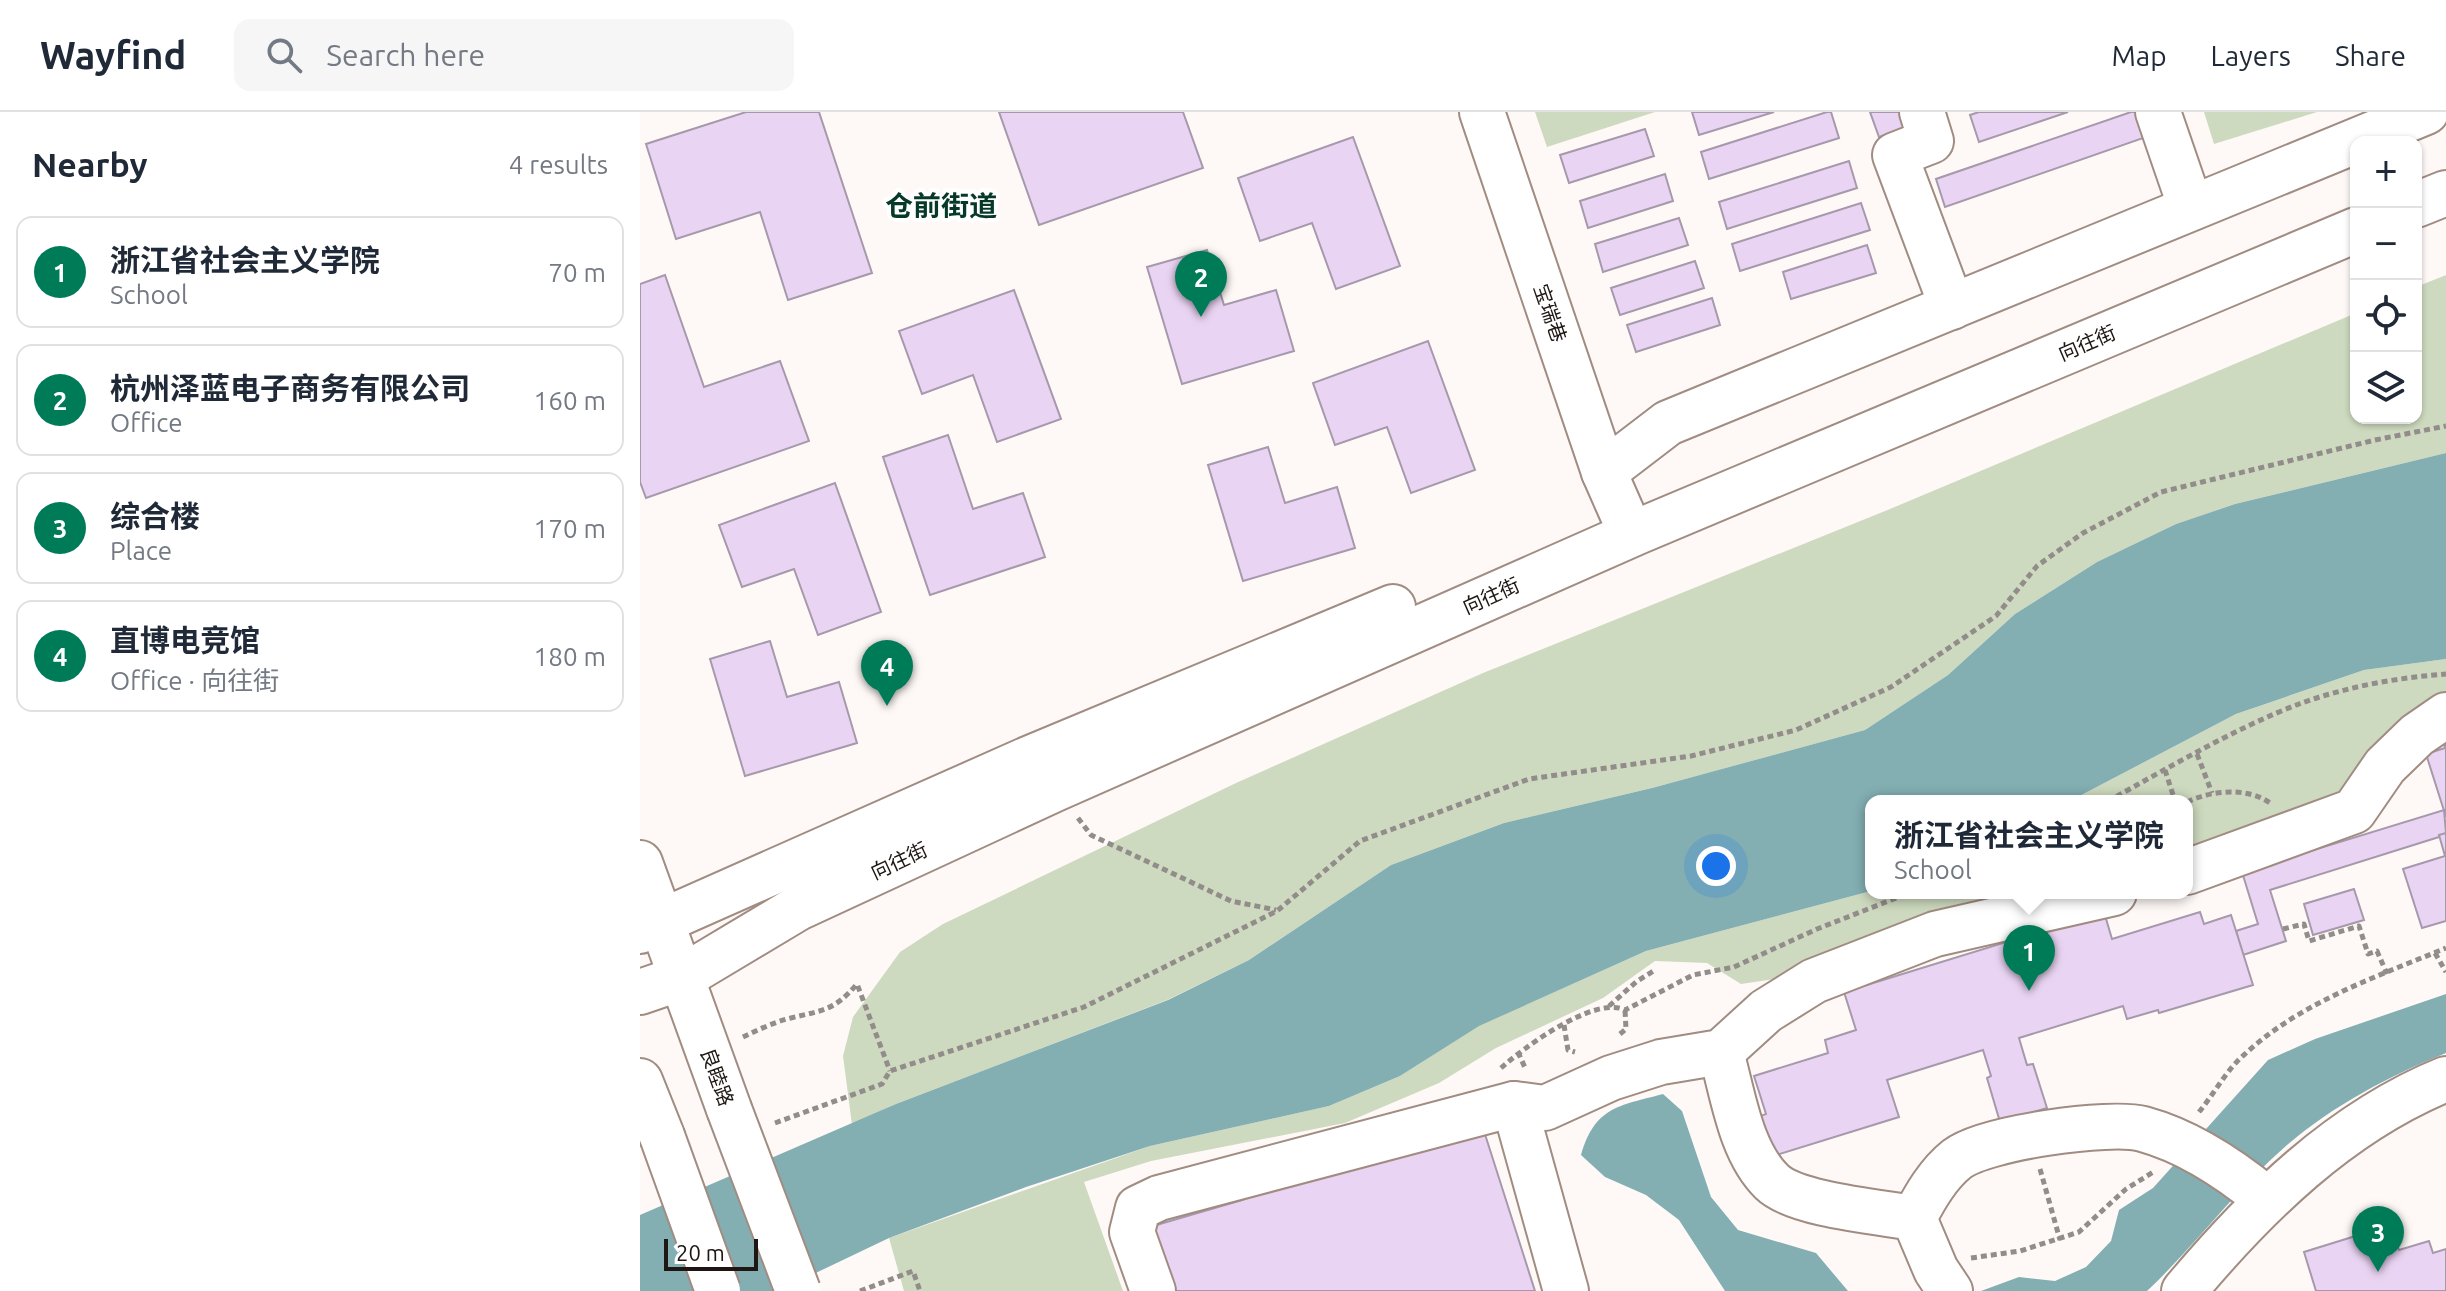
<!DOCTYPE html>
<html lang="en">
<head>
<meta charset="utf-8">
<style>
  :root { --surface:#fff; --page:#f6f6f7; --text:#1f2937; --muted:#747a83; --line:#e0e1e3; --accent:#007b58 }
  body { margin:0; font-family:Ubuntu,"Noto Sans SC",sans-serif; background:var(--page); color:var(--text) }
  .controls { position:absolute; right:24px; top:24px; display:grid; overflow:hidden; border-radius:16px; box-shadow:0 2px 6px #0004 }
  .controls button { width:72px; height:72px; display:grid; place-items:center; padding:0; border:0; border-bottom:2px solid var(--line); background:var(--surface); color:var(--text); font:40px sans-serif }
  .scale { position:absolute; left:24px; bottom:20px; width:94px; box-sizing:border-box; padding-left:8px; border:4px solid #1e1613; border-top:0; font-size:22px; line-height:28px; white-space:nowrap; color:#1e1613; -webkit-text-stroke:6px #fff; paint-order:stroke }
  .you { position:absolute; left:1076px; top:754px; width:28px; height:28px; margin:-20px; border:6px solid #fff; border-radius:50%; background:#1a73e8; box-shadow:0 0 0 12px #1a73e833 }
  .badge { display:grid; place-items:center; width:52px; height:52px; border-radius:50%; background:var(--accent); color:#fff; font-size:26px; font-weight:700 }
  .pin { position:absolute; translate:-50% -66px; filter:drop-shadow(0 2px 4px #0008) }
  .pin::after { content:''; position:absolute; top:42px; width:28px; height:24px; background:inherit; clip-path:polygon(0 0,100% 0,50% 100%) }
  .popup { position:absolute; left:1225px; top:683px; width:328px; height:104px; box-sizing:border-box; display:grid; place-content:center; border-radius:16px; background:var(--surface); filter:drop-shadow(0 2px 6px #0005); font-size:26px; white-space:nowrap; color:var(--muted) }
  .popup b { font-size:30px; color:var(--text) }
  .popup::after { content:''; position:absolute; left:50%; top:100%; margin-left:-16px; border:16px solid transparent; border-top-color:var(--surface) }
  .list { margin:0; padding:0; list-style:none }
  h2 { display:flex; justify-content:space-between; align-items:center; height:104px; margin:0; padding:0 32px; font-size:34px }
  h2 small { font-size:26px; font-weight:400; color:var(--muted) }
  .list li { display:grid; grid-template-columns:52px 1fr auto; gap:24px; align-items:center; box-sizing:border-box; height:112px; margin:0 16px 16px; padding:0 16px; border:2px solid var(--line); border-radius:16px }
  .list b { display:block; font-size:30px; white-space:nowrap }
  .list p { margin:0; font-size:26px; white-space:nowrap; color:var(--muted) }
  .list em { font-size:26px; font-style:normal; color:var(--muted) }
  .icon { flex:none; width:44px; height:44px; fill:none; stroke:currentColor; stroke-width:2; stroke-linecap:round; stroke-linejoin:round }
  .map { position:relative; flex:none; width:1806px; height:1179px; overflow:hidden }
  header { display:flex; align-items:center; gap:48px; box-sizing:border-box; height:112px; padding:0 40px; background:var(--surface); border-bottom:2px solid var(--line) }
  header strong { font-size:38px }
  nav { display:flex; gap:44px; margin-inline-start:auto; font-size:28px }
  .search { width:560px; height:72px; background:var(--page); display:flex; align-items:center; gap:20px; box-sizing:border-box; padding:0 28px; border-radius:16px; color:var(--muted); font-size:30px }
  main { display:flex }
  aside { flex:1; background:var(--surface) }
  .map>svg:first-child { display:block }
</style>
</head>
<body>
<header>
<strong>Wayfind</strong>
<div class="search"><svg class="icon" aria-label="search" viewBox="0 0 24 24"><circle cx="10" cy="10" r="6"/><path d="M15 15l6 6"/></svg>Search here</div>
<nav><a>Map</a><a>Layers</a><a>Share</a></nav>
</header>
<main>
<aside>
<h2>Nearby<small>4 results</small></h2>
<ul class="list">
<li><span class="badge">1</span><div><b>浙江省社会主义学院</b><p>School</p></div><em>70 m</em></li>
<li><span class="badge">2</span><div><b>杭州泽蓝电子商务有限公司</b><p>Office</p></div><em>160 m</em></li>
<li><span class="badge">3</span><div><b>综合楼</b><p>Place</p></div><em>170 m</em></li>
<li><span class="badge">4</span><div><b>直博电竞馆</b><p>Office · 向往街</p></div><em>180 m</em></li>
</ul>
</aside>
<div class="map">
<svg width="1806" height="1179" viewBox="0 0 1806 1179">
  <rect width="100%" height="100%" fill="#fef9f7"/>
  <g fill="#cedabf">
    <polygon points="895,0 1015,0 907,35"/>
    <polygon points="1564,0 1677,0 1574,32"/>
    <polygon points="1806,163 1806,341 1595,392 1536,412 1457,450 1375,502 1308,563 1225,618 1012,676 864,711 751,753 609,848 527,888 256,992 212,1013 203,944 213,905 260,840 303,812 596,671 843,561 1250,397 1716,201 1716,306 1776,306 1776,175"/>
    <polygon points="1806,547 1806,585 1693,693 1547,741 1547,689 1430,689 1596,602 1724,558"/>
    <polygon points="1231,779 1414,781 1163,863 1101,872 1067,851 1015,849 963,886 856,936 799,971 705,1011 511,1049 444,1070 483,1179 264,1179 249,1126 510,1034 689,994 760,964 838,914 1006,839"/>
  </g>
  <g fill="#83afb2">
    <polygon points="1806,341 1806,547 1724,558 1596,602 1430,689 1231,689 1231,779 1006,839 839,914 760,964 689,994 510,1034 386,1075 249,1126 138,1179 0,1179 0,1103 256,992 528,888 609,848 751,753 864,711 1012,676 1225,618 1308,563 1375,502 1457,450 1536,412 1595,392"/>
    <path d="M 1806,882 L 1806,941 C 1749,964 1694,993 1647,1033 C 1596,1077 1556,1133 1507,1179 L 1341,1179 L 1379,1165 L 1415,1169 L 1446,1155 L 1471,1129 L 1479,1098 L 1513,1076 L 1628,948 L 1675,927 Z"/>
    <path d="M 1023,982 L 1042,999 L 1071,1085 L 1098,1118 L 1176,1141 L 1208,1179 L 1085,1179 L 1039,1108 L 1006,1083 L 965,1065 L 941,1043 C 955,995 978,994 1023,982 Z"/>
  </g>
  <g fill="#ead4f3" stroke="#a699ab" stroke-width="2">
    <polygon points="106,0 179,0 232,161 148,188 120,100 36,127 6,32"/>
    <polygon points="359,0 543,0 563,56 399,113"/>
    <polygon points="1052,0 1134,0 1059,23"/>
    <polygon points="1187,0 1191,0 1199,26 1069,67 1061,40"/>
    <polygon points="1230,0 1262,0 1267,16 1239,25"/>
    <polygon points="1339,0 1428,0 1339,30 1330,3"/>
    <polygon points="1491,0 1501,0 1509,24 1305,95 1296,67"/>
    <polygon points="1005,17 1014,44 929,71 920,43"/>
    <polygon points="713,25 760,154 696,177 672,111 620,129 598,66"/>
    <polygon points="1209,49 1217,76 1087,117 1079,90"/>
    <polygon points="1025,62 1033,89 948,116 940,89"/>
    <polygon points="1221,91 1230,118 1100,159 1092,132"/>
    <polygon points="1039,106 1048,133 963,160 955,132"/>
    <polygon points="1227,133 1236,161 1151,187 1143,160"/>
    <polygon points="567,138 584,193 636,178 654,239 542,272 507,155"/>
    <polygon points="1055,149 1064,176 980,203 971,176"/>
    <polygon points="25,163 64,275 140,249 169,329 6,386 0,370 0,172"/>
    <polygon points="374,178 421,307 357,330 333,263 282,282 259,219"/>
    <polygon points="1072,186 1080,213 996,240 987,213"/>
    <polygon points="788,229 835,358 771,381 747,315 695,333 673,271"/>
    <polygon points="308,323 333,397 383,381 405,445 290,483 243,345"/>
    <polygon points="628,335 645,391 697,375 715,436 603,469 568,353"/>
    <polygon points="195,371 241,500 178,523 154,457 102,475 79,413"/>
    <polygon points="130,529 147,585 199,570 217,631 105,664 70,547"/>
    <polygon points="1806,614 1806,705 1786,642 1805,636 1799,616"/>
    <polygon points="1804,698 1806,721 1799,725 1630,778 1646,829 1603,843 1596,819 1618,812 1602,760"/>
    <polygon points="1806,721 1806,809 1782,816 1763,757 1805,744 1799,723"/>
    <polygon points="1714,777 1724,808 1673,823 1664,792"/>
    <polygon points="1464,800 1472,827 1560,800 1564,812 1591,803 1613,873 1519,901 1518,898 1487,907 1483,894 1379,926 1387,953 1393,952 1407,996 1360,1010 1347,966 1351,964 1343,938 1247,968 1259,1005 1130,1045 1118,1005 1126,1002 1114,964 1188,941 1185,928 1216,918 1204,880"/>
    <polygon points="843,1016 895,1179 533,1179 513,1114 602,1088 676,1054"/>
    <polygon points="1751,1113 1759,1138 1789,1129 1793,1141 1806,1137 1806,1179 1676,1179 1664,1140"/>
  </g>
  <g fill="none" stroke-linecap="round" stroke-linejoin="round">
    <g stroke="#a18c82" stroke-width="48">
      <g id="minor">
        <polyline points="842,0 964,360 982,401"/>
        <polyline points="1282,0 1291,29 1255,43 1312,195"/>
        <polyline points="1518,0 1551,96"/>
        <polyline points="1776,93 1806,81"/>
        <polyline points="964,360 1028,311 1786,0"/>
        <polyline points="1547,760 1714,699 1745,654 1777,623 1806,603"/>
        <polyline points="0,819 388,647 753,495"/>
        <polyline points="0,880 41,866 158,796 415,677 997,420 1716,118"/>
        <path d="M 1081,940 C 1093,982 1100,1039 1132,1070 C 1156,1093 1240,1100 1274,1106"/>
        <polyline points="874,992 926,1179"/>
        <polyline points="513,1179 492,1120 498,1096 519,1086 874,992 905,996 971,966 1021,950 1081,940 1126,899 1174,869 1295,822 1474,781"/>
        <path d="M 1310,1179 L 1296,1158 L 1274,1106 C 1285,1085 1298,1062 1317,1047 C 1344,1026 1470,1008 1503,1017 C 1547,1029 1591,1058 1625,1086"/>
        <path d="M 1544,1179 C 1616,1093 1700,1010 1806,967"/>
      </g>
    </g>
    <g stroke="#a18c82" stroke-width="48">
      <g id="major">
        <polyline points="0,751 89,997"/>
        <polyline points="0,969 22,1024"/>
      </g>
    </g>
    <g stroke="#928c8a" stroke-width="5" stroke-dasharray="6 4" stroke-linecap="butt">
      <polyline points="1557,642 1572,681"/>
      <polyline points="1525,658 1535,689"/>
      <path d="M 1468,689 C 1532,654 1622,600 1690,582 C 1728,571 1767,565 1806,562"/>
      <path d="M 1547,690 C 1572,678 1607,675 1630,691"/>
      <polyline points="438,706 451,723 591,789 636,798"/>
      <polyline points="1643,817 1664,812 1669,829 1719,814 1728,842 1737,839 1747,862"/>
      <polyline points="1795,841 1806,860"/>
      <polyline points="969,894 996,870 1015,858"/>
      <polyline points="924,913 928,938 935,940"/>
      <polyline points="980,922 986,917 985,898"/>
      <path d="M 103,925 C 118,918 134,910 151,906 C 183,898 194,899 217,872 L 250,959"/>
      <polyline points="878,940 886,958"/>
      <path d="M 861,956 C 883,936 955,883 985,898 L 1053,863 L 1094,855 L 1177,817 L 1269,781"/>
      <path d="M 1559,1000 C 1574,982 1587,957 1605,942 C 1661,890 1736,865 1806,836"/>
      <polyline points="135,1011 242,972 250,959 444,895 637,799 720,729 889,667 1051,644 1156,618 1251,575 1356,504 1397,454 1443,421 1521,380 1735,328 1806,314"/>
      <polyline points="1400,1057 1420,1128"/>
      <polyline points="1331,1146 1380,1139 1439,1120 1486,1077 1515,1059"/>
      <polyline points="220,1179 273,1159 280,1179"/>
    </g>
    <use href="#minor" stroke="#fff" stroke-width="44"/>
    <use href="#major" stroke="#fff" stroke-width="44"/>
    <g stroke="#a18c82" stroke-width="48" stroke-linecap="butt">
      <g id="major-bridge">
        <polyline points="89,997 158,1179"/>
        <polyline points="22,1024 78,1179"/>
      </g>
    </g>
    <use href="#major-bridge" stroke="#fff" stroke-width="44"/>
  </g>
  <g text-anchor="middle" stroke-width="8" stroke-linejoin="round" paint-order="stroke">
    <g font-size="20" fill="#1e1613" stroke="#fff">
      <text transform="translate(910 201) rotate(71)" y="7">宝瑞巷</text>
      <text transform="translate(1447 231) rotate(-23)" y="7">向往街</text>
      <text transform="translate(851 484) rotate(-24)" y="7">向往街</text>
      <text transform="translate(259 749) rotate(-25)" y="7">向往街</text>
      <text transform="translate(77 965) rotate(70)" y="7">良睦路</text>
    </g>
    <g font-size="28" font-weight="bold" fill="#063928" stroke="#fff">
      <text x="301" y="104">仓前街道</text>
    </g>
  </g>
</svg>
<div class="controls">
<button>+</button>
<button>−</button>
<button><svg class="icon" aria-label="locate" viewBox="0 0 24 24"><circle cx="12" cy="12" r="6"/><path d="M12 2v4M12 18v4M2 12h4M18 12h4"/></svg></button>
<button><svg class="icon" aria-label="layers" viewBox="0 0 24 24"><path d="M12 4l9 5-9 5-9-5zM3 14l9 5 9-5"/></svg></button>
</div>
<div class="scale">20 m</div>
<div class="you"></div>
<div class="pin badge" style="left:1389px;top:879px">1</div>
<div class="popup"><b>浙江省社会主义学院</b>School</div>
<div class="pin badge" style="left:561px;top:205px">2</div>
<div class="pin badge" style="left:1738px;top:1160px">3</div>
<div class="pin badge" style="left:247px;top:594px">4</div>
</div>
</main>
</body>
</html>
